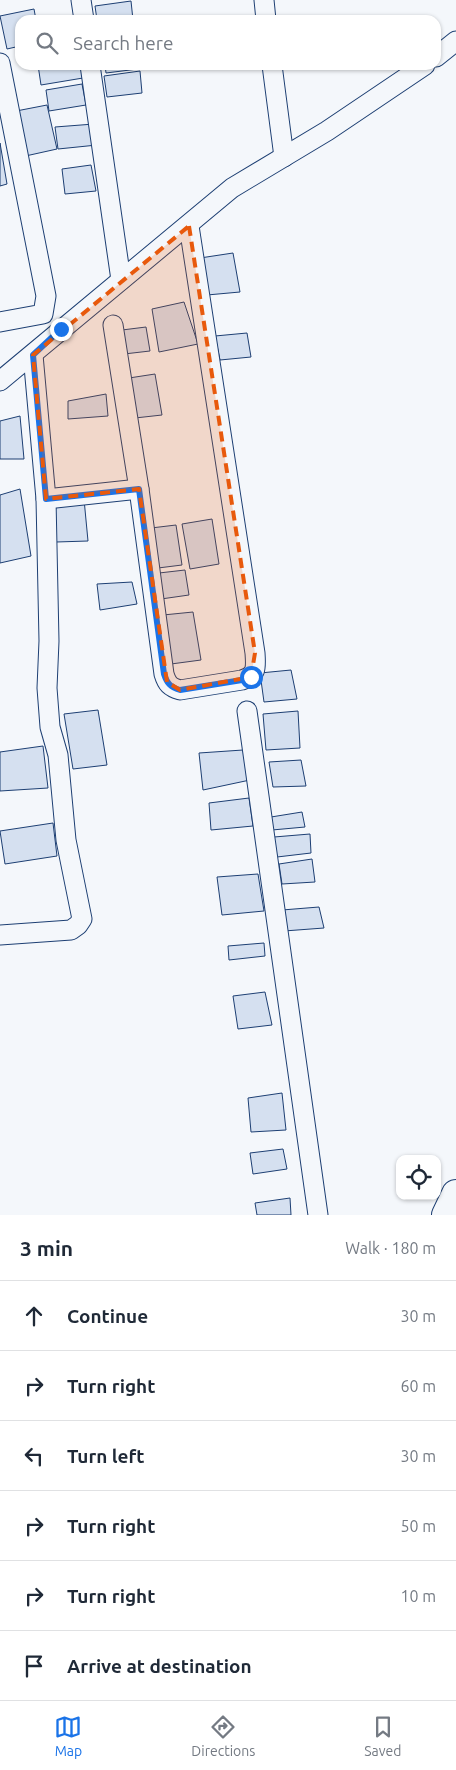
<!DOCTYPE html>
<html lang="en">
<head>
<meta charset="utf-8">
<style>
  :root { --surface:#fff; --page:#f6f6f7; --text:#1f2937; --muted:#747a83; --line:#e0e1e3; --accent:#1a73e8 }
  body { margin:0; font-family:Ubuntu,sans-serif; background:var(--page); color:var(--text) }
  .controls { position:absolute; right:15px; bottom:15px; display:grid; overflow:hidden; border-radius:10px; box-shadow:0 1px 4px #0004 }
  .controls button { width:45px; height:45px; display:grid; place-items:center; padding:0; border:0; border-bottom:1px solid var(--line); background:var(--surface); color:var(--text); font:25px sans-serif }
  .stop { position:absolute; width:15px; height:15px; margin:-11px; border:4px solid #1a73e8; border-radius:50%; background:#fff }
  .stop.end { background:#1a73e8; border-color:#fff; box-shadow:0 1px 5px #0008 }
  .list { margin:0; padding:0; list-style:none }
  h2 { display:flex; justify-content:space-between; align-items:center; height:65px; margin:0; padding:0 20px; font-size:21px }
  h2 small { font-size:16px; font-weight:400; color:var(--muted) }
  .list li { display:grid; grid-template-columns:32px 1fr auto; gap:15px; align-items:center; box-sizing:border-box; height:70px; padding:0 20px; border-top:1px solid var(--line) }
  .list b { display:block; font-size:19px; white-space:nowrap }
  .list em { font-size:16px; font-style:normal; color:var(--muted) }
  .icon { flex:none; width:28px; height:28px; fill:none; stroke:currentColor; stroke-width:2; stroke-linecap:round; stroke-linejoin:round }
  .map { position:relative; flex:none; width:456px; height:1215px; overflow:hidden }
  .search { position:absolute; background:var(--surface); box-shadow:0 1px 4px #0004; left:15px; right:15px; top:15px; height:55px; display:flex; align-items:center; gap:12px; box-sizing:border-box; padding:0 18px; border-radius:15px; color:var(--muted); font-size:19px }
  .sheet { height:485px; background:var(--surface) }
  nav { display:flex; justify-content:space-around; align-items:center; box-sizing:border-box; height:70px; border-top:1px solid var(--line); background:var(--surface); font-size:14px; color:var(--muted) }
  nav a { display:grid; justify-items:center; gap:2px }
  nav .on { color:var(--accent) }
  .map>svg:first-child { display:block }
</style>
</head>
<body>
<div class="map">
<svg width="456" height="1215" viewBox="0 0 456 1215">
  <rect width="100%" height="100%" fill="#f4f7fb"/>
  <g fill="#d5e0f0" stroke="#1d3f73">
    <polygon points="131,1 133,20 97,20 95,6"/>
    <polygon points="34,9 36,20 20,20 20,46 7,49 0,16"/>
    <polygon points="38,65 81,65 83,78 41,85"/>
    <polygon points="105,65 137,65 138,69 106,73"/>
    <polygon points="140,71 142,93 107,97 104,76"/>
    <polygon points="82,84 86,105 49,111 46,90"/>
    <polygon points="47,105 57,149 21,157 11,112"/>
    <polygon points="94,124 97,145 58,149 55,127"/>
    <polygon points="0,143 7,184 0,186"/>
    <polygon points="91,165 96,191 65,194 62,169"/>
    <polygon points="233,253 240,292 207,295 200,258"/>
    <polygon points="184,302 198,344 159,352 152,309"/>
    <polygon points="146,327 150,351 124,354 122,330"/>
    <polygon points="247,333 251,357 220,360 215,336"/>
    <polygon points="155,374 162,415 135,418 129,378"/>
    <polygon points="106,394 108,416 68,419 68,401"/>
    <polygon points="20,416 24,459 0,459 0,421"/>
    <polygon points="20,489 31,556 0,563 0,495"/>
    <polygon points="84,499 88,541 56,542 52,502"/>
    <polygon points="212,519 219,564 190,569 182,524"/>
    <polygon points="176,525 182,565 158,568 151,528"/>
    <polygon points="185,570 189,595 161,599 159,573"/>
    <polygon points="132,582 137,604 100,610 97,584"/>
    <polygon points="193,612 201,660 171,664 163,615"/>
    <polygon points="291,670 297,699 264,702 260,673"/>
    <polygon points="98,710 107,765 73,769 64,714"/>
    <polygon points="298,711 300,748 266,750 263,714"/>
    <polygon points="43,746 48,788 0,791 0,752"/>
    <polygon points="243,750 250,780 203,790 199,753"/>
    <polygon points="301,760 306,786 273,787 269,762"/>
    <polygon points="249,798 253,826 211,830 209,803"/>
    <polygon points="302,812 305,827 272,830 271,817"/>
    <polygon points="53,823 57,856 5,864 0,831"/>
    <polygon points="310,834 311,853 277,857 274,837"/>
    <polygon points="312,859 315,882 282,884 279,864"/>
    <polygon points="258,874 264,911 222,915 217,877"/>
    <polygon points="319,907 324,928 284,931 282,910"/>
    <polygon points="264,943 265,956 229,960 228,946"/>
    <polygon points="265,992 272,1025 238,1029 233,996"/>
    <polygon points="282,1093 286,1130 251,1132 248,1098"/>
    <polygon points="283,1149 287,1169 253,1174 250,1153"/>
    <polygon points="290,1198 291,1215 257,1215 255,1203"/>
  </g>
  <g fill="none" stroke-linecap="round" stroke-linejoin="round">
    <g stroke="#1d3f73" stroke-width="21">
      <g id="street">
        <polyline points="81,0 84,20"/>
        <polyline points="264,0 266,20"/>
        <polyline points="436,57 456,41"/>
        <polyline points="0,63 46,296 43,314 0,322"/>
        <polyline points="90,65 121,280"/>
        <polyline points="272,65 284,157"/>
        <path d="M 113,325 L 139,489 L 164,674 C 167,684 170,687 180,690 L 242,680 C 257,675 256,668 255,653 L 189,226"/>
        <polyline points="0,381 232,188 327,131 425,65"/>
        <polyline points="46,499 139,489"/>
        <polyline points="247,711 318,1215"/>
        <polyline points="0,935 71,930 78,925 82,919 66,840 58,755 50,727 47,688 49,641 46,499 33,355"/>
      </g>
    </g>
    <g stroke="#1d3f73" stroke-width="30">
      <polyline id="highway" points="446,1215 456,1194"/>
    </g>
    <use href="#street" stroke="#f4f7fb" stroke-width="19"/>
    <use href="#highway" stroke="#f4f7fb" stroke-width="28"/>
  </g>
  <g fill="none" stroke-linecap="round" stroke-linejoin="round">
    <path stroke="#1a73e8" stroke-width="6" d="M 61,329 L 33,355 L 46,499 L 139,489 L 164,674 C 167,683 170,687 180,690 L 242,680 L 251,677"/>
  </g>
  <path fill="#e8590c" fill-opacity="0.2" stroke="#e8590c" stroke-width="4" stroke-dasharray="10 6" stroke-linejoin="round" d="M 189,226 L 255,653 L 251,677 L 180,690 L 167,682 L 139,489 L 46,499 L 33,355 Z"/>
</svg>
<div class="controls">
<button><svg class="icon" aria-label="locate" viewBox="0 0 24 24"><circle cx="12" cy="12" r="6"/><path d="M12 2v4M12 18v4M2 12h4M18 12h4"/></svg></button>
</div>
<div class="stop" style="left:251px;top:677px"></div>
<div class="stop end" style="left:61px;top:329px"></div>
<div class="search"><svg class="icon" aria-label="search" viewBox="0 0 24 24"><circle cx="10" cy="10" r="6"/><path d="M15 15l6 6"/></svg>Search here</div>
</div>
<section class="sheet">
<h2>3 min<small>Walk · 180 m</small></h2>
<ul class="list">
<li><svg class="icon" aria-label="ahead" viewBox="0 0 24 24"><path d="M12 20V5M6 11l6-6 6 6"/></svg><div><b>Continue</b></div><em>30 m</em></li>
<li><svg class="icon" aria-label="right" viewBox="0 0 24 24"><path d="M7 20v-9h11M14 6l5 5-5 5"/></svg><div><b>Turn right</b></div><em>60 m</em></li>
<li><svg class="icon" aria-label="left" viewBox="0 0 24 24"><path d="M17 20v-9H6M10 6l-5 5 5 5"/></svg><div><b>Turn left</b></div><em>30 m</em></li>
<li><svg class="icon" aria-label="right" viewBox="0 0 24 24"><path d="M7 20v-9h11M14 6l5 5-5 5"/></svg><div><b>Turn right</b></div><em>50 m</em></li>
<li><svg class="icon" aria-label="right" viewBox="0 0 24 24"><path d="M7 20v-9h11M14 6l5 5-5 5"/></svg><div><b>Turn right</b></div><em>10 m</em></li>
<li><svg class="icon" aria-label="arrive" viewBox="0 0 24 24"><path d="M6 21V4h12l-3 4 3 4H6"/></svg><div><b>Arrive at destination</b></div></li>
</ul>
</section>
<nav>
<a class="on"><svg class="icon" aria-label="map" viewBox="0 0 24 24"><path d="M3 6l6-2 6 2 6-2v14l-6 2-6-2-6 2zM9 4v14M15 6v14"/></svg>Map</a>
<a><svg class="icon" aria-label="directions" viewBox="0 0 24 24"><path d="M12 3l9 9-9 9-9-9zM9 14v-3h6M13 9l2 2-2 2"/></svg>Directions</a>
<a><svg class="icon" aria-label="saved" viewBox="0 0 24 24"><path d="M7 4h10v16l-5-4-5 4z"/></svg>Saved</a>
</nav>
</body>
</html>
